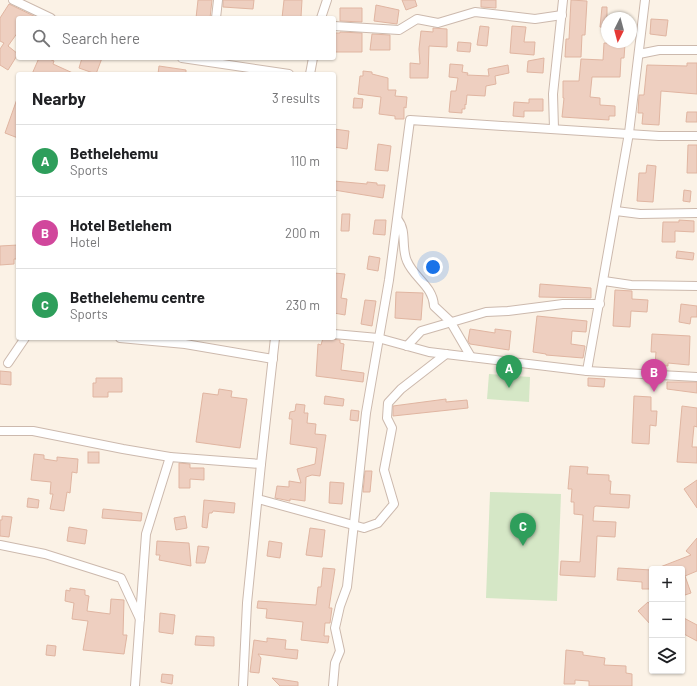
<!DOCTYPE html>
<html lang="en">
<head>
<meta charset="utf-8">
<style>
  :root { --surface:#fff; --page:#f2f2f2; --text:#202124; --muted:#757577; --line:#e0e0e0; --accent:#dc6a54 }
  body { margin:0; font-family:Barlow,sans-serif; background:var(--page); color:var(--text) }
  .controls { position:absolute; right:12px; bottom:12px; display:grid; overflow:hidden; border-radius:4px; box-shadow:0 1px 3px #0004 }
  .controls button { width:36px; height:36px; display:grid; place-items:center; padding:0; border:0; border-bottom:1px solid var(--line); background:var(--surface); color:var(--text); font:20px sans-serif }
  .compass { position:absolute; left:601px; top:12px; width:36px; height:36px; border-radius:50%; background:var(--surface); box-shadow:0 1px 3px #0004; rotate:186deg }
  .you { position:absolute; left:433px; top:267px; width:14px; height:14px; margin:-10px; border:3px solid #fff; border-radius:50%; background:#1a73e8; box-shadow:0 0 0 6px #1a73e833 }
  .badge { display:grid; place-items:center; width:26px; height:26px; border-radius:50%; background:var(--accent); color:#fff; font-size:13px; font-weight:700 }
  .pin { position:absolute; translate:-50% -33px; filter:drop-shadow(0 1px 2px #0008) }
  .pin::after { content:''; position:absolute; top:21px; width:14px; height:12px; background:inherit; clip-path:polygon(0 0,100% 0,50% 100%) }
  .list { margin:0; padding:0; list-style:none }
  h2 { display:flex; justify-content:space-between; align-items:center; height:52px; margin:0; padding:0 16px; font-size:17px }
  h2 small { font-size:13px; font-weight:400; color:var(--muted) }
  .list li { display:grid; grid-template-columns:26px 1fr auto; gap:12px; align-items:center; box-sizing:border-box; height:72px; padding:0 16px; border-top:1px solid var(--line) }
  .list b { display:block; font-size:15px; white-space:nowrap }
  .list p { margin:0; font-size:13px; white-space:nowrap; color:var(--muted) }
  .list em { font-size:13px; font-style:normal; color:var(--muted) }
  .icon { flex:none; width:22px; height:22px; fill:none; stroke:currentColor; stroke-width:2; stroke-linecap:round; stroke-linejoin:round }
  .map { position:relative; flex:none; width:697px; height:686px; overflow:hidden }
  .search { position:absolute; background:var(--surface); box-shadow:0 1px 3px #0004; left:16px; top:16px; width:320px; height:44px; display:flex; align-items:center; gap:10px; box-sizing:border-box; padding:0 14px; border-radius:4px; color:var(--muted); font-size:15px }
  .panel { position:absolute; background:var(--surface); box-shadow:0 1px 3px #0004; left:16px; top:72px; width:320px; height:268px; border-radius:4px }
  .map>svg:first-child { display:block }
</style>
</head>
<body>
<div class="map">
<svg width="697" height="686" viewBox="0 0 697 686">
  <rect width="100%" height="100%" fill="#fbf2e6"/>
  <g fill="#d5e7c6">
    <polygon points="489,374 530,377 529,402 487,399"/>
    <polygon points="490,492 561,494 557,601 486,598"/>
  </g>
  <g fill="#eecfc0" stroke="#e0b5a1">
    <polygon points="198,0 212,0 210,18 196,18"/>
    <polygon points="223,0 254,0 253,9 223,7"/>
    <polygon points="284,0 302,0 301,17 282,18"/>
    <polygon points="402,0 415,0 417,6 406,10"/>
    <polygon points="481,0 496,0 496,8 481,7"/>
    <polygon points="571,0 587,1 585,35 582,35 581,57 565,57 566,39 569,39"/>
    <polygon points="9,4 38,18 18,18 18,32 8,46 18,54 8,70 0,65 0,49 4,43 0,41 0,18"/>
    <polygon points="376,5 399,10 397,24 374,21"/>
    <polygon points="602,7 607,7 607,28 600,27"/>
    <polygon points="340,8 362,8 362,22 340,21"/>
    <polygon points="651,19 668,20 666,36 650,34"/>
    <polygon points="480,26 489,27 487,46 477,45"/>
    <polygon points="512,26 526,27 524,42 535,42 534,55 510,53"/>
    <polygon points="433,28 447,29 447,47 429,46 428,78 410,78 410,63 420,64 419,49 421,31 433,32"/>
    <polygon points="340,32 362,33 362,52 334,52 334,33 340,33"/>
    <polygon points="372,34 390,35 390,50 370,50"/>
    <polygon points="458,42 471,43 470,52 457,51"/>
    <polygon points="604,43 625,44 624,58 621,58 620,77 592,77 590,97 600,98 600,105 615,106 615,116 609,116 609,120 562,117 564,98 563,98 563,81 579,81 581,59 603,60"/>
    <polygon points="39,58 47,58 54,61 53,64 75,74 32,74"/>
    <polygon points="82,58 102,58 96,74 79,68"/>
    <polygon points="544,58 543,73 527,72 528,61"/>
    <polygon points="687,63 697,63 697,94 661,91 659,125 642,124 643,113 638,113 639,95 644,95 647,65 687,66"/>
    <polygon points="450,64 463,65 462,72 468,73 467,75 489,76 488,69 508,65 509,73 495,76 496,84 486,86 485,96 467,95 466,105 465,104 465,109 462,109 462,113 449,112 451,91 456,91 458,78 449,77"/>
    <polygon points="159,66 186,70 186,74 158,74"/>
    <polygon points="363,71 372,72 372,74 388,78 388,90 396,90 395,96 407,97 406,108 404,107 404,119 395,119 395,116 379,114 381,97 358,94 360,76 363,76"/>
    <polygon points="354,98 363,99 362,108 353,108"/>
    <polygon points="17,99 18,99 18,138 5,133"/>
    <polygon points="529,99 543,99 543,111 524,111 524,117 513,116 514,102 529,103"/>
    <polygon points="687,112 697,112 697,122 686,122"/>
    <polygon points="334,129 349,131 347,149 334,147"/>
    <polygon points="378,144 391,146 388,171 375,170"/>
    <polygon points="688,145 697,145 697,173 687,173"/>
    <polygon points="647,165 656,166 653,202 637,201 639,173 646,173"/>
    <polygon points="334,181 367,184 367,182 377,183 377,185 385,185 383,198 334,190"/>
    <polygon points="684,190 691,191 690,202 683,201"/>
    <polygon points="342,214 350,214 349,231 341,231"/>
    <polygon points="375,220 386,220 385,235 373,234"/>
    <polygon points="679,220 694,221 694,232 675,231 675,242 662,242 663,222 679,222"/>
    <polygon points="18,245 18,259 14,259 14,264 0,265 0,246"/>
    <polygon points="677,251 694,253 693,260 676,258"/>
    <polygon points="369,256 380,258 378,271 367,269"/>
    <polygon points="334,273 345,274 341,298 347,299 345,315 334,313 335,293 334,293"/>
    <polygon points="540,284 591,288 591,298 539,297"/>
    <polygon points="615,290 632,291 632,299 648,300 647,312 631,311 630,327 613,326"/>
    <polygon points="396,292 423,293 421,320 395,318"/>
    <polygon points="365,300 376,301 372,326 361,324"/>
    <polygon points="681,304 697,306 697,317 691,317 690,324 679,322"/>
    <polygon points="537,316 587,321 586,332 572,331 571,344 585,346 583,358 546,355 546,354 533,352"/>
    <polygon points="470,329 495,333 495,329 511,331 509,350 470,344 468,341"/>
    <polygon points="652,334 690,336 689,365 668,363 668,366 655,365 656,352 651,352"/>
    <polygon points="323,338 340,340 340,343 344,344 341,370 364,373 363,382 316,376 318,344 321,345"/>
    <polygon points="0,371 11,372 11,385 0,384"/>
    <polygon points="96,378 122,378 122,392 108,392 108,397 93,397 93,383 96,383"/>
    <polygon points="588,378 605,379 604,387 588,386"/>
    <polygon points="667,382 697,382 697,393 667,389"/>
    <polygon points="219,389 232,391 231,397 247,399 240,448 196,442 203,393 218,395"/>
    <polygon points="325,396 344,399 343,406 324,404"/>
    <polygon points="634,396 651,397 651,411 657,411 656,426 650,425 649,444 632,443"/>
    <polygon points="446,399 446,402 467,400 468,408 393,416 393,406"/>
    <polygon points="296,404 305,405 304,413 308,413 307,423 316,424 315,434 326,435 320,476 312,475 306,477 305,501 290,499 290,501 275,498 277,486 289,487 289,481 301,483 297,469 315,464 317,448 290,444 292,423 292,419 289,419 290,412 295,411"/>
    <polygon points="682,406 697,408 697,427 694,426 692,447 697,447 697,463 677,462"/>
    <polygon points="351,410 359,411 358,421 350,420"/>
    <rect x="88" y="452" width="11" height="11"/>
    <polygon points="34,454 44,455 44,459 57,461 57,457 78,459 77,473 72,472 70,493 67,492 64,511 50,509 53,494 50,494 51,482 31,480"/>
    <polygon points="179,463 190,464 190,468 204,468 204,480 190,479 190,488 179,488"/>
    <polygon points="570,466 588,467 587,474 609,475 609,481 611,481 610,494 630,495 629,508 596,506 594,507 593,521 616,522 615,537 597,536 595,577 560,575 561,561 580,562 583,515 574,514 574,502 571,502 572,489 568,489"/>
    <polygon points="365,471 372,471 370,492 363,492"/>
    <polygon points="697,480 697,508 684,489"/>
    <polygon points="330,482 344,483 342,504 329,503"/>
    <polygon points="28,498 39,500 38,508 27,507"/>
    <polygon points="204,500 235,503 234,513 213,511 212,513 209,513 207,528 202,527"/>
    <polygon points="103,509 142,513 141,521 102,518"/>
    <polygon points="2,516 12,517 9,537 0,536 0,520 2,520"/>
    <polygon points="185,516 187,528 176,530 174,518"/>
    <polygon points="69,527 87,530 85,544 67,541"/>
    <polygon points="310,528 325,530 322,557 306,555"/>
    <polygon points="697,538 697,571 685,576 691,593 682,596 682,569 655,569 691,555 686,551"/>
    <polygon points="157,541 189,543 191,566 159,560 160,555 156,555"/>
    <polygon points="269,541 282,543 280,558 267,556"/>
    <polygon points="198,546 209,547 205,563 196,563"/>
    <polygon points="323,568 335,569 329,608 332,608 330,623 325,623 324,636 329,636 328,643 301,640 303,622 266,618 267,609 257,608 258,601 316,605 318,587 321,587"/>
    <polygon points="618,568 651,570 650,581 652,581 652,589 642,589 642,582 617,580"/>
    <polygon points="70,588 85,590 85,595 89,596 87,611 110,614 111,599 124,600 123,635 127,635 124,654 83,650 88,621 72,619 74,603 65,601 66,590 70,591"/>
    <polygon points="648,602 652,607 652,626 638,611"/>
    <polygon points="160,613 175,615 173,634 159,632"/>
    <polygon points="682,617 697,625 697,641 682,633"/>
    <polygon points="196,636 214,637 214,646 195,645"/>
    <polygon points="267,638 286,640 285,649 298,650 297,659 258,654 261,658 259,673 250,672 254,640 267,642"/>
    <polygon points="47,645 56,646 55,656 46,655"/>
    <polygon points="566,650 583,652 583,655 605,658 604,665 626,666 626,673 632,674 632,686 589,686 589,681 575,680 575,684 564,684"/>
    <polygon points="162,674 173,675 172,684 161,682"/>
    <polygon points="272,678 298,682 298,686 280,686"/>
  </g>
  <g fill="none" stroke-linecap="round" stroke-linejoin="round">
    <g stroke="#ccb9ad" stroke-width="10">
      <g id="minor">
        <polyline points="13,0 51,18"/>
        <polyline points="216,18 218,0"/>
        <polyline points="321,18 327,0"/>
        <polyline points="334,26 399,30 417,19 438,23 475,12 535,19 562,15"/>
        <polyline points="639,54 659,50 697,50"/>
        <polyline points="182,58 289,74"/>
        <polyline points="310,74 313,58"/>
        <polyline points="554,129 553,94 563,0"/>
        <polyline points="616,211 640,214 697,213"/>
        <path d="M 398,220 C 407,231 401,248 407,261 C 414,278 433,286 434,306 L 450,321 L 471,357"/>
        <polyline points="604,281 631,285 697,286"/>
        <polyline points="334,334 378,338 429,352 587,371 697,377"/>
        <polyline points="120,338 185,344 273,359"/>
        <polyline points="407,346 421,331 486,312 508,311 563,304 600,304"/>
        <polyline points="8,363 25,338"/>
        <polyline points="587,371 629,133 645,0"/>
        <polyline points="0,431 33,431 123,449 170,457"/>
        <polyline points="258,499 364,528 378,523 394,504 384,470 392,428 387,418 388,403 401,389 446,354"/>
        <polyline points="0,545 45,554 121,578 140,619"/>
        <polyline points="135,686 146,534 170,457 261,464 275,338"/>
        <polyline points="243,686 247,603 261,464"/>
        <polyline points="333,686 335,663 340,651 335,628 340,606 347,587 366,413 389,280 410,120 659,136 697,136"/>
      </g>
    </g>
    <use href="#minor" stroke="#fff" stroke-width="8"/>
  </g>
</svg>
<div class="controls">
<button>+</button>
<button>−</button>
<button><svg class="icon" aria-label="layers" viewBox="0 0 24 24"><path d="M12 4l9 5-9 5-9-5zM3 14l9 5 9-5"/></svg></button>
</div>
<svg class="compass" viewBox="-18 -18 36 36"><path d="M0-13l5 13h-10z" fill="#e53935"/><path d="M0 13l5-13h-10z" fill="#757577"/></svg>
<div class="you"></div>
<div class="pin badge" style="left:509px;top:388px;background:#2e9e5b">A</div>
<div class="pin badge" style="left:654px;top:392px;background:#d1479c">B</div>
<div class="pin badge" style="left:523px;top:546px;background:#2e9e5b">C</div>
<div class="search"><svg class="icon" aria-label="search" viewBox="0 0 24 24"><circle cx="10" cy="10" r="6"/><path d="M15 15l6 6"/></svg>Search here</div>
<section class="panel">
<h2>Nearby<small>3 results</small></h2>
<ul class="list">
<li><span class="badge" style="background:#2e9e5b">A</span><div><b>Bethelehemu</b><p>Sports</p></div><em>110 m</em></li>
<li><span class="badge" style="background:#d1479c">B</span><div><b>Hotel Betlehem</b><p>Hotel</p></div><em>200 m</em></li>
<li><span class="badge" style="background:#2e9e5b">C</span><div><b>Bethelehemu centre</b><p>Sports</p></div><em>230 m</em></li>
</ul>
</section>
</div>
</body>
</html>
